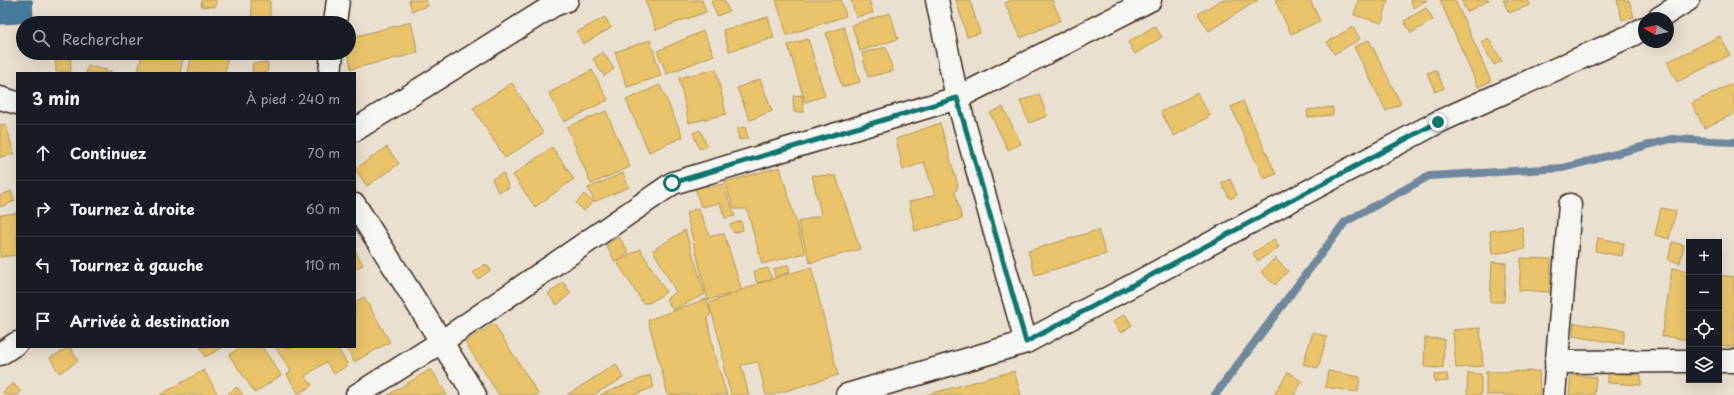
<!DOCTYPE html>
<html lang="fr">
<head>
<meta charset="utf-8">
<style>
  :root { --surface:#171b24; --page:#242831; --text:#f1f3f6; --muted:#9ea1a6; --line:#363941 }
  body { margin:0; font-family:"Playpen Sans",sans-serif; background:var(--page); color:var(--text) }
  .controls { position:absolute; right:12px; bottom:12px; display:grid; overflow:hidden; border-radius:0px; box-shadow:0 4px 16px #0002 }
  .controls button { width:36px; height:36px; display:grid; place-items:center; padding:0; border:0; border-bottom:1px solid var(--line); background:var(--surface); color:var(--text); font:20px sans-serif }
  .compass { position:absolute; left:1638px; top:12px; width:36px; height:36px; border-radius:50%; background:var(--surface); box-shadow:0 4px 16px #0002; rotate:279deg }
  .stop { position:absolute; width:12px; height:12px; margin:-9px; border:3px solid #0f766e; border-radius:50%; background:#fff }
  .stop.end { background:#0f766e; border-color:#fff; box-shadow:0 1px 4px #0008 }
  .list { margin:0; padding:0; list-style:none }
  h2 { display:flex; justify-content:space-between; align-items:center; height:52px; margin:0; padding:0 16px; font-size:17px }
  h2 small { font-size:13px; font-weight:400; color:var(--muted) }
  .list li { display:grid; grid-template-columns:26px 1fr auto; gap:12px; align-items:center; box-sizing:border-box; height:56px; padding:0 16px; border-top:1px solid var(--line) }
  .list b { display:block; font-size:15px; white-space:nowrap }
  .list em { font-size:13px; font-style:normal; color:var(--muted) }
  .icon { flex:none; width:22px; height:22px; fill:none; stroke:currentColor; stroke-width:2; stroke-linecap:round; stroke-linejoin:round }
  .map { position:relative; flex:none; width:1734px; height:395px; overflow:hidden }
  .search { position:absolute; background:var(--surface); box-shadow:0 4px 16px #0002; left:16px; top:16px; width:340px; height:44px; display:flex; align-items:center; gap:10px; box-sizing:border-box; padding:0 14px; border-radius:22px; color:var(--muted); font-size:15px }
  .panel { position:absolute; background:var(--surface); box-shadow:0 4px 16px #0002; left:16px; top:72px; width:340px; height:276px; border-radius:0px }
  .map>svg:first-child { display:block }
</style>
</head>
<body>
<div class="map">
<svg width="1734" height="395" viewBox="0 0 1734 395">
  <rect width="100%" height="100%" fill="#e9e0d0"/>
  <filter id="ink" filterUnits="userSpaceOnUse"><feTurbulence type="fractalNoise" baseFrequency=".025" numOctaves="2"/><feDisplacementMap in="SourceGraphic" scale="8" xChannelSelector="R" yChannelSelector="G"/><feConvolveMatrix kernelMatrix="1 2 1 2 8 2 1 2 1" color-interpolation-filters="sRGB"/></filter>
  <g filter="url(#ink)">
    <g fill="#e9c46a" stroke="#b59653">
      <polygon points="202,0 216,0 215,7 201,6"/>
      <polygon points="251,0 270,0 270,21 252,21"/>
      <polygon points="409,0 426,0 428,6 412,11"/>
      <polygon points="645,0 702,0 706,12 656,30"/>
      <polygon points="713,0 724,0 729,11 717,16 711,1"/>
      <polygon points="776,0 841,0 846,16 787,35"/>
      <polygon points="851,0 869,0 873,13 856,17"/>
      <polygon points="956,0 970,0 980,33 967,37"/>
      <polygon points="1011,0 1052,0 1061,20 1021,38 1005,3"/>
      <polygon points="1221,0 1258,0 1209,31 1198,14"/>
      <polygon points="1275,0 1310,0 1320,21 1291,34"/>
      <polygon points="1358,0 1388,0 1382,23 1354,15"/>
      <polygon points="1410,0 1427,0 1414,8"/>
      <polygon points="1440,0 1455,0 1491,81 1478,87"/>
      <polygon points="1461,0 1489,0 1467,12"/>
      <polygon points="1503,0 1528,0 1530,5 1509,13"/>
      <polygon points="1617,0 1629,0 1634,17 1622,20"/>
      <polygon points="1426,8 1433,20 1411,33 1404,21"/>
      <polygon points="890,13 898,39 860,51 852,25"/>
      <polygon points="605,17 611,28 583,44 577,32"/>
      <polygon points="768,17 774,38 729,51 723,30"/>
      <polygon points="101,18 101,23 53,23 52,22"/>
      <polygon points="411,22 418,53 351,69 348,53 349,53 349,38"/>
      <polygon points="1155,26 1162,37 1135,54 1128,42"/>
      <polygon points="844,27 860,82 842,87 826,33"/>
      <polygon points="1353,27 1360,39 1334,54 1327,42"/>
      <polygon points="703,31 714,55 667,74 657,51"/>
      <polygon points="1720,36 1730,55 1677,82 1667,62"/>
      <polygon points="1488,38 1502,61 1494,65 1481,42"/>
      <polygon points="808,39 825,96 805,102 788,45"/>
      <polygon points="650,40 661,76 627,87 615,52"/>
      <polygon points="1369,40 1401,104 1386,111 1354,47"/>
      <polygon points="886,47 893,71 868,77 862,53"/>
      <polygon points="603,52 614,69 604,76 593,59"/>
      <polygon points="55,53 70,53 71,72 56,72"/>
      <polygon points="142,53 184,53 180,73 138,73"/>
      <polygon points="192,53 229,53 225,73 188,73"/>
      <polygon points="253,63 268,63 267,73 252,73"/>
      <polygon points="88,66 111,71 111,73 86,73"/>
      <polygon points="716,69 726,114 689,123 679,78"/>
      <polygon points="592,70 608,100 564,122 549,93"/>
      <polygon points="1436,70 1444,88 1435,92 1427,73"/>
      <polygon points="760,79 772,111 750,120 737,88"/>
      <polygon points="512,83 543,133 505,158 473,108"/>
      <polygon points="1734,83 1734,114 1704,128 1692,103"/>
      <polygon points="660,85 683,137 649,152 626,100"/>
      <polygon points="1197,93 1210,116 1174,136 1161,112"/>
      <polygon points="1039,94 1047,116 1029,123 1020,101"/>
      <polygon points="802,95 804,112 794,112 793,96"/>
      <polygon points="1243,101 1276,174 1264,179 1231,107"/>
      <polygon points="1003,107 1021,144 1008,150 990,113"/>
      <polygon points="1333,107 1333,115 1308,117 1307,110"/>
      <polygon points="606,111 630,167 591,184 567,127"/>
      <polygon points="940,123 958,186 955,192 962,219 915,231 909,202 935,195 924,162 903,170 896,139"/>
      <polygon points="6,124 14,154 0,157 0,125"/>
      <polygon points="745,127 748,138 739,140 737,129"/>
      <polygon points="700,130 707,146 699,149 693,133"/>
      <polygon points="387,147 399,164 367,186 355,169"/>
      <polygon points="552,147 574,179 535,207 513,175"/>
      <polygon points="780,167 805,253 762,264 747,209 734,209 725,182"/>
      <polygon points="503,173 509,188 498,192 492,179"/>
      <polygon points="623,173 629,187 594,202 588,188"/>
      <polygon points="812,175 836,176 860,249 810,263 798,222 821,215"/>
      <polygon points="705,178 708,188 723,184 735,216 725,218 720,203 701,207 693,182"/>
      <polygon points="1230,179 1237,195 1230,199 1221,183"/>
      <polygon points="11,191 15,201 0,207 0,196"/>
      <polygon points="584,194 593,202 584,211 576,203"/>
      <polygon points="698,208 710,236 724,234 742,291 708,300 686,213"/>
      <polygon points="1661,208 1676,211 1669,239 1655,235"/>
      <polygon points="17,213 17,255 0,257 0,215"/>
      <polygon points="741,221 743,230 734,233 730,225"/>
      <polygon points="1522,227 1525,249 1492,254 1490,231"/>
      <polygon points="685,230 705,294 673,310 666,299 676,292 653,250"/>
      <polygon points="1098,230 1106,254 1035,275 1028,251"/>
      <polygon points="619,237 629,253 615,262 606,245"/>
      <polygon points="1598,238 1624,243 1622,256 1595,251"/>
      <polygon points="1274,239 1279,247 1258,261 1253,253"/>
      <polygon points="1672,242 1684,245 1680,263 1668,260"/>
      <polygon points="640,249 666,292 649,303 643,303 617,262"/>
      <polygon points="355,250 363,265 355,269"/>
      <polygon points="1275,258 1288,271 1275,285 1261,272"/>
      <polygon points="1521,258 1551,259 1550,292 1519,290"/>
      <polygon points="1492,262 1506,263 1504,302 1490,302"/>
      <polygon points="486,264 491,270 478,279 473,272"/>
      <polygon points="788,265 790,272 775,277 774,269"/>
      <polygon points="811,267 838,375 772,395 766,395 758,362 741,365 749,395 731,395 723,366 725,365 722,355 723,353 709,303 760,283"/>
      <polygon points="768,268 772,279 757,283 754,271"/>
      <polygon points="1672,268 1689,271 1689,340 1662,336"/>
      <polygon points="1719,275 1734,277 1734,347 1719,345"/>
      <polygon points="563,282 571,293 557,305 548,294"/>
      <polygon points="364,297 390,342 354,362 346,347 355,347 355,302"/>
      <polygon points="706,299 711,314 707,318 714,353 727,395 668,395 648,320"/>
      <polygon points="1125,314 1132,325 1121,333 1113,322"/>
      <polygon points="1574,323 1625,330 1623,344 1573,336"/>
      <polygon points="494,324 539,395 499,395 465,342"/>
      <polygon points="1480,328 1483,366 1456,368 1453,330"/>
      <polygon points="1313,332 1327,337 1318,368 1303,364"/>
      <polygon points="1425,338 1444,339 1443,368 1424,367"/>
      <polygon points="70,347 78,361 59,373 50,358"/>
      <polygon points="200,347 221,347 222,348 205,357"/>
      <polygon points="240,347 262,347 281,375 255,393 229,355"/>
      <polygon points="275,347 337,347 348,365 334,374 326,362 305,376 312,385 299,394 287,375 291,371"/>
      <polygon points="616,364 623,378 593,395 567,395"/>
      <polygon points="431,369 447,395 388,395"/>
      <polygon points="204,370 218,395 160,395"/>
      <polygon points="1014,371 1021,395 926,395"/>
      <polygon points="1328,371 1360,377 1358,392 1325,387"/>
      <polygon points="1539,371 1540,395 1486,395 1486,372"/>
      <polygon points="1288,372 1302,382 1294,395 1274,395"/>
      <polygon points="1468,373 1481,374 1481,395 1467,395"/>
      <polygon points="1608,373 1641,375 1641,385 1608,383"/>
      <polygon points="1447,374 1448,381 1435,382 1434,375"/>
      <polygon points="650,375 654,387 634,395 600,395"/>
      <polygon points="1571,375 1596,377 1594,395 1569,395"/>
      <polygon points="13,383 21,392 18,395 5,395 3,392"/>
      <polygon points="237,387 243,395 228,395 228,394"/>
    </g>
    <polygon fill="#457b9d" stroke="#426377" points="0,0 32,0 33,22 0,24"/>
    <g fill="none" stroke-linecap="round" stroke-linejoin="round">
      <polyline stroke="#6f889b" stroke-width="8" points="1215,395 1345,222 1429,176 1563,168 1671,139 1734,142"/>
      <g stroke="#3b2a1e" stroke-width="25">
        <g id="street">
          <polyline points="937,0 957,98 1026,342"/>
          <polyline points="1659,18 1688,0"/>
          <polyline points="335,23 338,0"/>
          <polyline points="330,73 332,53"/>
          <polyline points="0,98 17,103"/>
          <polyline points="355,130 554,5 567,0"/>
          <polyline points="355,205 475,395"/>
          <polyline points="0,354 17,343"/>
          <polyline points="1719,361 1734,361"/>
          <polyline points="1556,362 1689,361"/>
          <polyline points="357,395 441,342 673,183 957,98 1150,0"/>
          <polyline points="847,395 1026,342 1438,122 1632,35 1644,28"/>
          <polyline points="1554,395 1570,205"/>
        </g>
      </g>
      <use href="#street" stroke="#f6f6f2" stroke-width="22"/>
    </g>
  </g>
  <g fill="none" stroke-linecap="round" stroke-linejoin="round" filter="url(#ink)">
    <polyline stroke="#0f766e" stroke-width="5" points="672,183 957,98 1026,342 1438,122"/>
  </g>
</svg>
<div class="controls">
<button>+</button>
<button>−</button>
<button><svg class="icon" aria-label="locate" viewBox="0 0 24 24"><circle cx="12" cy="12" r="6"/><path d="M12 2v4M12 18v4M2 12h4M18 12h4"/></svg></button>
<button><svg class="icon" aria-label="layers" viewBox="0 0 24 24"><path d="M12 4l9 5-9 5-9-5zM3 14l9 5 9-5"/></svg></button>
</div>
<svg class="compass" viewBox="-18 -18 36 36"><path d="M0-13l5 13h-10z" fill="#e53935"/><path d="M0 13l5-13h-10z" fill="#9ea1a6"/></svg>
<div class="stop" style="left:672px;top:183px"></div>
<div class="stop end" style="left:1438px;top:122px"></div>
<div class="search"><svg class="icon" aria-label="search" viewBox="0 0 24 24"><circle cx="10" cy="10" r="6"/><path d="M15 15l6 6"/></svg>Rechercher</div>
<section class="panel">
<h2>3 min<small>À pied · 240 m</small></h2>
<ul class="list">
<li><svg class="icon" aria-label="ahead" viewBox="0 0 24 24"><path d="M12 20V5M6 11l6-6 6 6"/></svg><div><b>Continuez</b></div><em>70 m</em></li>
<li><svg class="icon" aria-label="right" viewBox="0 0 24 24"><path d="M7 20v-9h11M14 6l5 5-5 5"/></svg><div><b>Tournez à droite</b></div><em>60 m</em></li>
<li><svg class="icon" aria-label="left" viewBox="0 0 24 24"><path d="M17 20v-9H6M10 6l-5 5 5 5"/></svg><div><b>Tournez à gauche</b></div><em>110 m</em></li>
<li><svg class="icon" aria-label="arrive" viewBox="0 0 24 24"><path d="M6 21V4h12l-3 4 3 4H6"/></svg><div><b>Arrivée à destination</b></div></li>
</ul>
</section>
</div>
</body>
</html>
